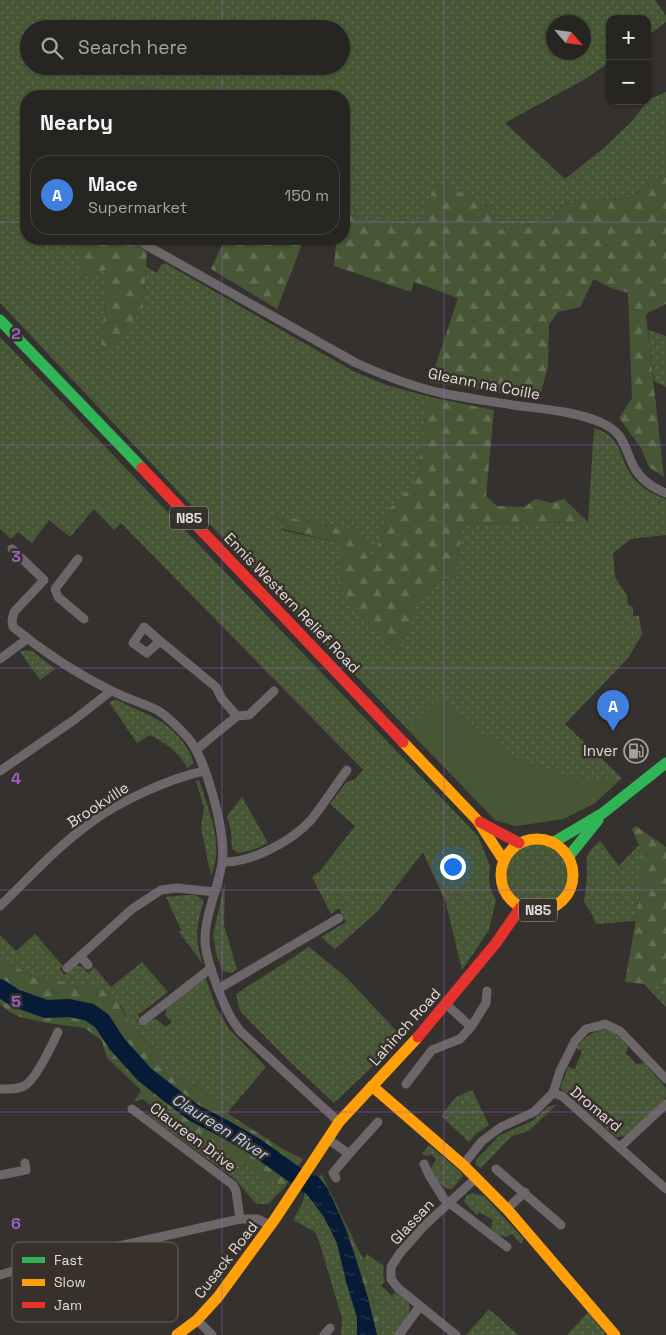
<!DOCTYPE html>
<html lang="en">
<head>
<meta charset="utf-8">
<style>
  :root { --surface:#272522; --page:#33312f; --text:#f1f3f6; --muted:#a4a5a5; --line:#434240; --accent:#db2777 }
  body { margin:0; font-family:"Space Grotesk",sans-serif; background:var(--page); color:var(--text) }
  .controls { position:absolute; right:15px; top:15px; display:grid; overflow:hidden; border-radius:10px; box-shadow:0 1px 4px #0004 }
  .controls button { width:45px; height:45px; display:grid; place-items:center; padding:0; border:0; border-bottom:1px solid var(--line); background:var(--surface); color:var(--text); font:25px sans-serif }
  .compass { position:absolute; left:546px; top:15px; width:45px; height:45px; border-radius:50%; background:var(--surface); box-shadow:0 1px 4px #0004; rotate:118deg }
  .you { position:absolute; left:452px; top:866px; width:18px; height:18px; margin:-12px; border:4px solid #fff; border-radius:50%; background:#1a73e8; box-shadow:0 0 0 8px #1a73e833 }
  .badge { display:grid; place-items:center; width:32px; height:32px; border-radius:50%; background:var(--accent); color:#fff; font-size:16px; font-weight:700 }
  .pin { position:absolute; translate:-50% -41px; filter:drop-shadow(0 1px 2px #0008) }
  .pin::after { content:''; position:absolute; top:26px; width:18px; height:15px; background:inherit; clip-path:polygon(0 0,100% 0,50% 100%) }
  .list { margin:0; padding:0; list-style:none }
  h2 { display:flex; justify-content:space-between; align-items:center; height:65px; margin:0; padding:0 20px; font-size:21px }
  h2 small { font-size:16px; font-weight:400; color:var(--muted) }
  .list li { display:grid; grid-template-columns:32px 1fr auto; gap:15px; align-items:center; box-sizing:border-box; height:80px; margin:0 10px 10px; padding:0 10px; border:1px solid var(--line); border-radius:20px }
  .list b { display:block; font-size:19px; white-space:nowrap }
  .list p { margin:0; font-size:16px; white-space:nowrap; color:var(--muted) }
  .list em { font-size:16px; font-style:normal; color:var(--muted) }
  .icon { flex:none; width:28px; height:28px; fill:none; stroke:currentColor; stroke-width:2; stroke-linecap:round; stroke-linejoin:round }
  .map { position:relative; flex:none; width:666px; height:1335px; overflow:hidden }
  .search { position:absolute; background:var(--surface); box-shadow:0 1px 4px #0004; left:20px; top:20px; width:330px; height:55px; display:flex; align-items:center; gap:12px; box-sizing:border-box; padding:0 18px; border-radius:28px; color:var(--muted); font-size:19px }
  .panel { position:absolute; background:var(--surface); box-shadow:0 1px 4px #0004; left:20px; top:90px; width:330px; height:155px; border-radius:20px }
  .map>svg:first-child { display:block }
</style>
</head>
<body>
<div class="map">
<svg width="666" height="1335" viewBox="0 0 666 1335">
  <defs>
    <pattern id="grass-dots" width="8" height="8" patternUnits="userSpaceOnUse" patternTransform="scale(1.25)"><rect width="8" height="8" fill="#475736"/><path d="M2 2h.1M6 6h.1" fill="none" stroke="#616f52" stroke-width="1.8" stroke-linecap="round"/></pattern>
    <pattern id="forest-firs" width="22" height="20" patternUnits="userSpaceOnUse" patternTransform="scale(1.25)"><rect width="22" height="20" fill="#475736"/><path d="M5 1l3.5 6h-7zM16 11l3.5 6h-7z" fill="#616f52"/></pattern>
    <pattern id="water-ripples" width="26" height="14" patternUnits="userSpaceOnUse" patternTransform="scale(1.25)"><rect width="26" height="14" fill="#061b36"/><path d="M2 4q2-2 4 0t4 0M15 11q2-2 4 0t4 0" fill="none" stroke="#2a3c52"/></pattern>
  </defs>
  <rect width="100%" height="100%" fill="#34312e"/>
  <g fill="url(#grass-dots)" fill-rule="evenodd">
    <path d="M 0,0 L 655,0 L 666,16 L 666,22 L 647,36 L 647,19 L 610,19 L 610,62 L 585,79 L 505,123 L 565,179 L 605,147 L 633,120 L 648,100 L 666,92 L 666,172 L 636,193 L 618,198 L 564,204 L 553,220 L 498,230 L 489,207 L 437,182 L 418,227 L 366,219 L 344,212 L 344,96 L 176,96 L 168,92 L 136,85 L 134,96 L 26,96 L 26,99 L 20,108 L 26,112 L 26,239 L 105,239 L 78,247 L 108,269 L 101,344 L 143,307 L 146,267 L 157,273 L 161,265 L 165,263 L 353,371 L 386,385 L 430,397 L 422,430 L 419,467 L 415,482 L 389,509 L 374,557 L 353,529 L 268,515 L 282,530 L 343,544 L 400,651 L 420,595 L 456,571 L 463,524 L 588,522 L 594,428 C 600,430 607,433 611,437 C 620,446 622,458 627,468 C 636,485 649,493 666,499 L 666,535 L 631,539 L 613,553 L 615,577 L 627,595 L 628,605 L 633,607 L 633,616 L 639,616 L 642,634 L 629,657 L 565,724 L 622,778 L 595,803 L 563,819 L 516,826 L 495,820 L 167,480 L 0,303 ZM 554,22 L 584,22 L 584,52 L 554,52 ZM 29,29 L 341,29 L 341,66 L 29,66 Z"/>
    <polygon points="648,330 666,336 666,387 654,381"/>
    <polygon points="0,337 478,836 490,866 489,880 491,891 496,900 489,930 462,970 446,903 423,852 377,912 335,949 321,937 346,922 339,908 331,914 312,877 320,871 355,826 330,804 346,782 355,779 363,770 121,523 114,530 94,509 70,537 49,520 32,543 18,532 11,539 0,529"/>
    <polygon points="25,650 32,651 55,669 40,680 20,652"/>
    <path d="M 114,700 L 117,700 C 131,707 146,713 160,721 C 171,727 194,751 193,764 L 187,768 C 179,751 166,744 150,735 L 137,743 L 109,702 Z"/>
    <path d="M 199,780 C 206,803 219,832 216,857 C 215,863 213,870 211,876 L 201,827 L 204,808 L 196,781 Z"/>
    <polygon points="242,797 268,843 253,850 238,853 232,849 231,831 227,816"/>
    <path d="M 600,841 L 619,866 L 639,845 L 643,879 L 636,921 L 596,924 L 592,914 L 584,902 C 585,894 586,886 587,877 C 588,857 582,857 600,841 Z"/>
    <circle cx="538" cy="875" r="32"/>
    <polygon points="225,883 224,925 237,969 232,973 222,971 216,953 213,934"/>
    <path d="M 185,895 L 195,895 L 203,900 C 203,907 200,913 199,920 C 195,936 198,949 203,964 L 179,932 L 181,930 L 166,897 Z"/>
    <polygon points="35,934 63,966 60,969 64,975 75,965 83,967 88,973 94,967 111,987 142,962 168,992 138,1015 139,1018 137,1021 142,1027 151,1020 156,1019 166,1027 172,1022 165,1015 167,1007 205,976 216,1007 229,1029 266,1067 227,1113 199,1087 165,1073 157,1055 131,1025 121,1006 50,980 29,975 0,956 0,935 16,951"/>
    <polygon points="309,947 346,977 403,1038 334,1103 288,1060 240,1011 236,994"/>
    <polygon points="643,983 666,986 666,1007"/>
    <path d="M 605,1029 L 614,1032 L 628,1046 L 626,1053 L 636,1064 L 644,1063 L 666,1088 L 666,1096 L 664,1101 L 626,1136 L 616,1137 L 560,1088 L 568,1067 L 575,1069 L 582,1051 L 576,1048 C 585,1037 591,1032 605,1029 Z"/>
    <polygon points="472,1090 489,1125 476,1134 469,1142 441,1116 456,1097"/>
    <polygon points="557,1104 529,1131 512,1136 481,1168 476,1165 476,1160 500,1135 532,1121 548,1107"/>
    <polygon points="150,1105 284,1188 268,1204 256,1204 235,1179 148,1115"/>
    <path d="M 429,1145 L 461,1172 L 463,1176 L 452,1189 C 440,1188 434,1179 431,1168 L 436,1159 L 431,1154 L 428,1156 L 422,1154 Z"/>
    <polygon points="305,1191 324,1217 337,1243 347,1285 357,1317 357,1335 341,1335 342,1318 319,1241 315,1232 293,1220 303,1202"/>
    <path d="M 472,1193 L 484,1196 L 524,1239 L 521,1244 L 512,1234 C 503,1240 498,1235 491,1228 L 493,1220 L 479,1212 L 477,1215 L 464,1202 L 466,1196 Z"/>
    <path d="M 367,1254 L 384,1266 L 383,1274 L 385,1281 L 381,1285 L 392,1296 L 395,1292 C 399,1295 406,1298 408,1302 C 415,1313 400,1327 395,1335 L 382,1335 L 363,1259 Z"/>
    <polygon points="489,1309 518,1335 466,1335"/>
    <polygon points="588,1312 606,1335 567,1335"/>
  </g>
  <g fill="url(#forest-firs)">
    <polygon points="136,85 168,92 176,96 134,96"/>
    <polygon points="666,172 666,304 646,314 664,477 649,467 641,448 619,418 632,398 628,293 611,288 594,279 580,307 558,312 549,324 548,367 539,399 430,382 458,298 414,282 411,292 334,266 336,245 324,239 344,239 344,212 366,219 418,227 437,181 489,207 498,230 553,220 564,204 618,198 636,193"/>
    <polygon points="105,239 143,239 139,247 147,252 143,307 110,352 101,344 108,269 82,277 77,247"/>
    <polygon points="225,239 304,239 277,309 211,269"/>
    <polygon points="430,397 494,410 486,496 497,506 524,507 536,499 551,503 564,499 588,522 463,524 456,571 420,595 400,652 338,588 343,544 280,528 267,514 353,529 374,556 389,509 415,482 419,467 422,430"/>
    <polygon points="636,826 666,847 666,986 625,982 643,879 639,845 632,829"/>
    <polygon points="0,956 29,975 50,980 97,987 114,996 131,1025 157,1055 165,1073 199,1087 227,1113 283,1149 303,1159 284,1188 150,1105 143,1099 134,1102 141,1090 107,1058 102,1041 85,1028 47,1023 20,1017 10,1012 0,1004"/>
    <path d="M 322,1175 L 363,1259 L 382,1335 L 377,1335 C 365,1288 348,1214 318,1176 Z"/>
  </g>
  <polygon fill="#475736" points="441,695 472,726 512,755 560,775 610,782 622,778 590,806 563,819 516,826 495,820 407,728"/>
  <polygon fill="url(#water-ripples)" points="289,1171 318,1176 328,1189 347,1232 368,1298 377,1335 357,1335 357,1317 347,1285 337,1243 324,1217"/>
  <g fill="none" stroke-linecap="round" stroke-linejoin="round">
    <polyline stroke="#061b36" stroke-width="18" points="0,988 15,998 46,1009 69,1008 89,1012 102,1021 117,1044 145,1075 194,1113 225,1129 256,1147 309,1185"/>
    <g stroke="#6c6669" stroke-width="9">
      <path d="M 144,244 L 356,363 C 383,375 412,387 442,393 C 465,398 489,401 513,405 C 542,409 575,411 602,423 C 625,433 624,448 634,467 C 641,480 653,488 666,493"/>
      <path d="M 12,549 L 44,580 L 14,612 L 12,621 L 13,627 C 45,653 75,673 112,691 C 126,698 142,703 157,710 C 166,715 181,730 188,738 C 206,758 227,836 222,863 C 218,889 205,914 205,940 C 205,957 220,996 228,1012 C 231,1019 236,1025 240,1031 L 339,1122"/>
      <polyline points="78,559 55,589 58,597 84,619"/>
      <polyline points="160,641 144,627 133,643 147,653 160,641 216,687 222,699 237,716 197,749"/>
      <polyline points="0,659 27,639"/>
      <polyline points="237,716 249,715 274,691"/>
      <polyline points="0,771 74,720 111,691"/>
      <path d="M 223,862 C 251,863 292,841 311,820 C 324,804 335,786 347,770"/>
      <path d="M 0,906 C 29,878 57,847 90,823 C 120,801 168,779 204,771"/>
      <polyline points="80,956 88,965"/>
      <polyline points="67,968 132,909 161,890 177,888 215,892"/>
      <polyline points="218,989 339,918"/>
      <polyline points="446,1004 471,1027"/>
      <polyline points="143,1021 211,968"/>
      <polyline points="406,1084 432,1050 460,1039 471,1027 486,1003 487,991"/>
      <path d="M 0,1089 C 8,1089 17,1090 24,1086 C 36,1080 52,1045 58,1032"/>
      <polyline points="553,1093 562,1096 666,1189"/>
      <polyline points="132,1109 233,1185 236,1191 240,1219"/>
      <polyline points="328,1139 349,1154 378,1122"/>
      <polyline points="620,1147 666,1104"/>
      <polyline points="424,1164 429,1175 444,1199 507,1247"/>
      <polyline points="463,1165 482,1141 501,1127 534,1112 553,1093 560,1071 575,1041 586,1029 605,1024 620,1031 666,1079"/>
      <polyline points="496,1169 561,1225"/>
      <polyline points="0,1175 26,1170 25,1163"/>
      <polyline points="336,1178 333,1173 349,1154"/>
      <polyline points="507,1209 525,1192"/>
      <polyline points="0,1275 30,1266 240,1219 258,1219 271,1226"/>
      <polyline points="197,1320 212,1335"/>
      <polyline points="324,1335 330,1328"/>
      <polyline points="399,1335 420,1306"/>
      <polyline points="456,1335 398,1288 391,1279 391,1267 400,1253 424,1226 476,1178"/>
    </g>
    <g stroke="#30b455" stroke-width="11">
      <polyline points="0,320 142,468"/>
      <polyline points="554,842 603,813 666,763"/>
      <polyline points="569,856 598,820"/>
    </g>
    <g stroke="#ff9f0a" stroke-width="11">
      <polyline points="403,742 478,821 504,861"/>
      <circle cx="537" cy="875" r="36"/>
      <polyline points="372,1086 463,1165 507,1209 615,1335"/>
      <polyline points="177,1335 197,1320 218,1297 275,1219 339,1122 418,1037"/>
    </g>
    <g stroke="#e5322d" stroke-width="11">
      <polyline points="142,468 403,742"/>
      <polyline points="480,822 519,843"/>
      <polyline points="418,1037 496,943 521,907"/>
    </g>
  </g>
  <path fill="none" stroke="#9a61c7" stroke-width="1" stroke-opacity="0.55" d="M 222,0 L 222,29M 444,0 L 444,1335M 222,66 L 222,96M 0,222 L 26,222M 344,222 L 666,222M 222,239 L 222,1335M 0,445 L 666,445M 0,668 L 666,668M 0,890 L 666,890M 0,1112 L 666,1112"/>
  <defs>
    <g id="fuel-ring" transform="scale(1.25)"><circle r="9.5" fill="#38302a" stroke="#a5a19d" stroke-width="1.5"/><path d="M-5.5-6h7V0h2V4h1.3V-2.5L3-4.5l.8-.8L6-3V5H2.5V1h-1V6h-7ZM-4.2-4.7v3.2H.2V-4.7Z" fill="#a5a19d"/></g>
  </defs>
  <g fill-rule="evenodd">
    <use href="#fuel-ring" x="636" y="751"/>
  </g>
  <g text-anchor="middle" stroke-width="5" stroke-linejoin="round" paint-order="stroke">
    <g fill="#38302a" stroke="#afa9a4" stroke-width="1">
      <rect x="170" y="506.5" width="38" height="23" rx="4"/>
      <rect x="519" y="898.5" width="38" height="23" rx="4"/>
    </g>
    <g font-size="14" font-weight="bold" fill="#e2ddd9">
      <text x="189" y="523">N85</text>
      <text x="538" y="915">N85</text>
    </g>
    <g font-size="15" fill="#e2ddd9" stroke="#38302a">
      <text transform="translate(484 384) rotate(11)" y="5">Gleann na Coille</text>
      <text transform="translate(292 603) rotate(46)" y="5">Ennis Western Relief Road</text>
      <text transform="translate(98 805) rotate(-33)" y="5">Brookville</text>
      <text transform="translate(405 1027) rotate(-48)" y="5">Lahinch Road</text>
      <text transform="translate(596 1109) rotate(40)" y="5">Dromard</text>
      <text transform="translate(193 1137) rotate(37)" y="5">Claureen Drive</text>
      <text transform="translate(412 1222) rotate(-47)" y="5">Glassan</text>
      <text transform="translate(226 1260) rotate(-52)" y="5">Cusack Road</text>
    </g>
    <g font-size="15" fill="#e2ddd9" stroke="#38302a" text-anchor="end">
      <text x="618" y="756">Inver</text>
    </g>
    <g font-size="16" font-style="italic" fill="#b6d3f6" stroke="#38302a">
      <text transform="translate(220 1126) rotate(32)" y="6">Claureen River</text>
    </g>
  </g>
  <rect x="12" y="1242" width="166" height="80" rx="8" fill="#38302a" stroke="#6b645f" stroke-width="1"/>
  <rect x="22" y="1257" width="23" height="6" fill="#30b455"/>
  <rect x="22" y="1279" width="23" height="7" fill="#ff9f0a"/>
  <rect x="22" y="1302" width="23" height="6" fill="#e5322d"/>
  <g font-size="14" fill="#e2ddd9">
    <text x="54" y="1265">Fast</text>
    <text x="54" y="1287">Slow</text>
    <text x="54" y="1310">Jam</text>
  </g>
  <g font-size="16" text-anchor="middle" font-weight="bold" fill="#9a61c7" stroke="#38302a" stroke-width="5" stroke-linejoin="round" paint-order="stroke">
    <text x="16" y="339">2</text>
    <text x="16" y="562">3</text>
    <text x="16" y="784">4</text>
    <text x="16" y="1007">5</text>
    <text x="16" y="1229">6</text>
  </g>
</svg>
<div class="controls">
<button>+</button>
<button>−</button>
</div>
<svg class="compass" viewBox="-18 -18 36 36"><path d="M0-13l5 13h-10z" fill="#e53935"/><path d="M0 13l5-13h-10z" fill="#a4a5a5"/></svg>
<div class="you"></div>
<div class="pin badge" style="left:613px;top:731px;background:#3f7fe0">A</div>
<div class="search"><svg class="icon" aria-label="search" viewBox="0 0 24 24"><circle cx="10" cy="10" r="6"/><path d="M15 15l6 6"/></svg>Search here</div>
<section class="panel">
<h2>Nearby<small></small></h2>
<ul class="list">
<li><span class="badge" style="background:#3f7fe0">A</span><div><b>Mace</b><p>Supermarket</p></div><em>150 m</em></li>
</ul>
</section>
</div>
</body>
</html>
